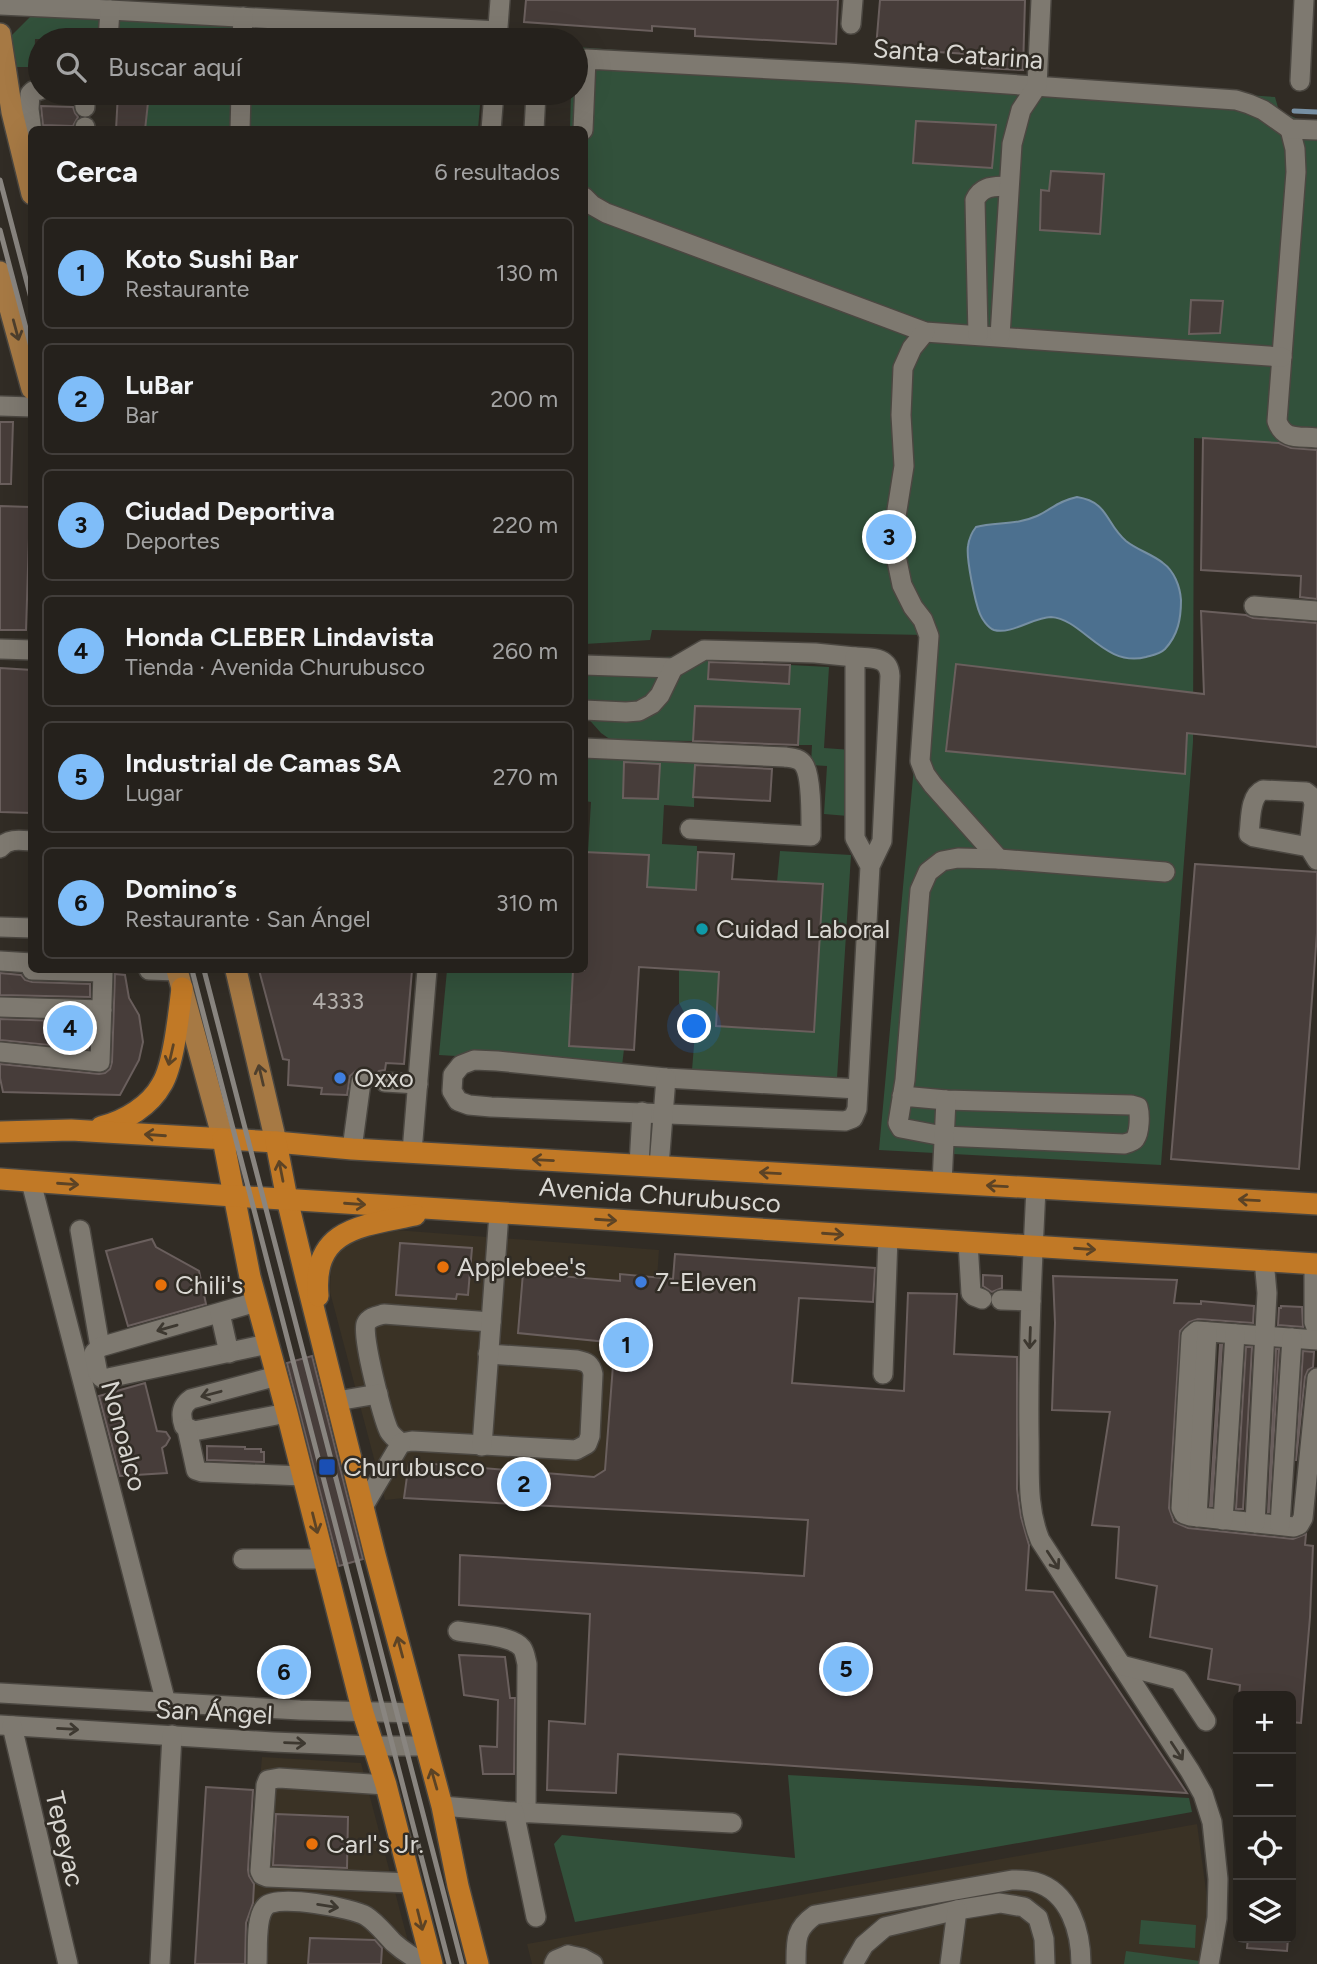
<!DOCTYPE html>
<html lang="es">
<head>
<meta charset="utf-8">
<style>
  :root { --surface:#25211c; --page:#312e29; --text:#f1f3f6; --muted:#a3a3a3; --line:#423e3b; --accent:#7fbdf9 }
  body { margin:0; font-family:Figtree,sans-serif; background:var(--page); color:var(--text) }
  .controls { position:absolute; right:21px; bottom:21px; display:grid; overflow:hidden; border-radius:10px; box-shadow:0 7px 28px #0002 }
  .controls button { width:63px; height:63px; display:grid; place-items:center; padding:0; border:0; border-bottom:2px solid var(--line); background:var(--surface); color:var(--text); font:35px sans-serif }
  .you { position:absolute; left:695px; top:1027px; width:24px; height:24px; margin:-18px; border:5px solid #fff; border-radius:50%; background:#1a73e8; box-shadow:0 0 0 10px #1a73e833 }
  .badge { display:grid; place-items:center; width:46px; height:46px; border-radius:50%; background:var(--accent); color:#111; font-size:23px; font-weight:700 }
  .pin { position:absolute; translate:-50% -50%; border:4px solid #fff; box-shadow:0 2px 7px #0006 }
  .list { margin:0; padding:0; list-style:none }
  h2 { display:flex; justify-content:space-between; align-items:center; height:91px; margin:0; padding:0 28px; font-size:30px }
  h2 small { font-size:23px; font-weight:400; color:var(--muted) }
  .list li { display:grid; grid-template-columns:46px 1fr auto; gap:21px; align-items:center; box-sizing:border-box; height:112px; margin:0 14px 14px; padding:0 14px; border:2px solid var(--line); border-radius:10px }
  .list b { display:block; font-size:26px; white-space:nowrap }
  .list p { margin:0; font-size:23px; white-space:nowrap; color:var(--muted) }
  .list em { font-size:23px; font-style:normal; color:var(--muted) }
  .icon { flex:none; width:38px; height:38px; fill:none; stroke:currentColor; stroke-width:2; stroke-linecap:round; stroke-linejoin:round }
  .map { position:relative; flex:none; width:1317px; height:1964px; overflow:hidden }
  .search { position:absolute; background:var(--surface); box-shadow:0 7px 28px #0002; left:28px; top:28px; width:560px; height:77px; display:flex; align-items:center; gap:18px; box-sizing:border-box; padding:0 24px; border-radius:38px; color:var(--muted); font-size:26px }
  .panel { position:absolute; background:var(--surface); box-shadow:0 7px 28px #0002; left:28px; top:126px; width:560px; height:847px; border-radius:10px }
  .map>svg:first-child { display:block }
</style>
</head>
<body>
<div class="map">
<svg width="1317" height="1964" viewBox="0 0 1317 1964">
  <rect width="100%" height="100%" fill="#312c25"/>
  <g fill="#3a3225">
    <polygon points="382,1229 659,1250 641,1511 404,1498 385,1500 330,1292 331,1265 341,1248 359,1236"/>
    <polygon points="262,1757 361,1763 414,1964 250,1964 259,1791"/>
    <polygon points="1197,1824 1210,1920 1201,1964 532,1964 527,1944"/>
  </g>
  <g fill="#32513b">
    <polygon points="33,14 470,36 474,40 75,40 35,39 34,67 17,67 11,36"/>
    <polygon points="576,47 1275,97 1279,111 1305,122 1317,123 1317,446 1194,438 1193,742 1161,1165 879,1150 926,635 652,630 650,640 585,644 584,130 570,130 571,93 576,93"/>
    <polygon points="149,93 481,93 478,129 145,130"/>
    <polygon points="710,654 708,679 789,684 790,665 829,667 824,748 852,750 848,816 824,814 827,766 811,765 812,745 798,745 800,709 696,706 693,741 611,740 601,733 585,715 585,668 618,660"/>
    <polygon points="584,756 695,761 694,807 664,805 662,844 697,846 696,890 647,887 649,855 588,852 591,802 585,801"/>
    <polygon points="780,851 851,855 837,1078 692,1070 695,1033 679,1003 679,969 719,972 716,1026 814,1032 823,885 777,882"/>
    <polygon points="447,970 573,970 569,1046 624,1049 622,1066 439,1055"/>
    <polygon points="788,1775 1189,1798 1192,1812 575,1922 554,1844 562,1835 795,1858"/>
    <polygon points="1141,1920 1196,1925 1195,1948 1139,1944"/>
    <polygon points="1126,1951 1200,1961 1200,1964 1124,1964"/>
  </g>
  <path fill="#4c708f" stroke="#768fa3" stroke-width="2" d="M 1077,497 C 1109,502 1105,523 1126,541 C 1137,550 1152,554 1163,563 C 1174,571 1180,586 1181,600 C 1181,619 1178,635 1165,649 C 1160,654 1153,655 1146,657 C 1104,668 1083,619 1051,617 C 1034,617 1011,635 994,630 C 988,628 982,619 980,614 C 975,602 966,558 968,546 C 969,539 972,532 976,527 C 996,522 1017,525 1037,516 C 1052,509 1058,501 1077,497 Z"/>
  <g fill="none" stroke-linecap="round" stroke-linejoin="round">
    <polyline stroke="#768fa3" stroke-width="5" points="1294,111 1317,112"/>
  </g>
  <g fill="#473d3a" stroke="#6a5f5d" stroke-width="2">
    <polygon points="526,0 838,0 836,44 695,36 695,29 652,26 652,31 524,22"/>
    <polygon points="880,0 1025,0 1023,70 982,68 983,55 876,48"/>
    <polygon points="118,93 149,93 145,130 116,130"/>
    <polygon points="41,106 73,107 75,113 78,117 73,126 43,125"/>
    <polygon points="916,121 996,125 992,168 913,163"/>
    <polygon points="1051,171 1104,174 1100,234 1040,230 1041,190 1049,191"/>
    <polygon points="1191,300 1223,301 1220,333 1189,334"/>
    <polygon points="0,422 13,422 11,484 0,484"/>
    <polygon points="1203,438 1279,443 1291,448 1317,450 1317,599 1300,597 1301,576 1201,570"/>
    <polygon points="0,506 30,507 26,630 0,630"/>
    <polygon points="1201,611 1246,615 1253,618 1317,623 1317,747 1187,733 1185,774 946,751 956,664 1204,694"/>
    <polygon points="709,662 790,665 789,684 708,679"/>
    <polygon points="0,668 32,670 32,813 0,812"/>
    <polygon points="695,706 800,709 798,745 693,741"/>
    <polygon points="624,762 660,764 658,799 623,798"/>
    <polygon points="695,765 772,769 770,801 693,797"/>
    <polygon points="584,852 649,855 647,887 696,890 698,852 734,854 732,879 823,884 814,1032 716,1026 719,972 639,967 634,1050 569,1046 573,970 584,970"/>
    <polygon points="1195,864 1317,872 1317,933 1299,1169 1171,1159"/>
    <polygon points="259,970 412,970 404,1064 386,1063 385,1070 379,1071 375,1075 369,1069 363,1068 357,1070 350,1076 347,1095 321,1094 322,1088 288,1085 289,1060 283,1059"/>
    <polygon points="0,973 21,975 25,980 32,982 90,984 90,997 0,995"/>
    <polygon points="115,974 125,975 129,998 139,1015 143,1042 139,1060 120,1095 3,1092 0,1078 0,1064 99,1074 105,1073 110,1069 112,1062"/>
    <polygon points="0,1019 89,1022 88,1049 0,1040"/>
    <polygon points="152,1239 156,1247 199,1271 206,1304 128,1326 106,1251"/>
    <polygon points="400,1243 472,1248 468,1295 457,1294 456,1299 396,1295"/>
    <polygon points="675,1254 875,1268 873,1302 799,1298 792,1383 904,1391 908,1293 957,1294 954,1354 1017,1357 1017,1489 1021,1517 1029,1545 1026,1590 1053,1592 1187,1793 618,1754 616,1793 547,1790 549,1721 585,1724 590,1614 459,1605 460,1555 804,1576 808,1520 404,1498 409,1462 594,1477 605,1470 614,1352 607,1342 518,1333 523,1273 620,1281 620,1274 673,1279"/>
    <polygon points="983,1275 1002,1276 1002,1288 992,1292 983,1286"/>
    <polygon points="1053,1276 1177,1280 1174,1303 1201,1304 1201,1301 1254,1306 1253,1323 1198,1319 1189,1322 1180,1331 1169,1508 1174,1522 1188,1528 1293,1539 1306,1534 1305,1545 1313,1546 1310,1617 1301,1723 1291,1722 1291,1696 1239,1696 1240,1685 1208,1679 1212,1649 1150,1637 1157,1586 1116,1578 1119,1527 1092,1525 1110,1412 1052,1410 1055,1323"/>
    <polygon points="1281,1306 1302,1307 1303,1327 1278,1325 1279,1308 1281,1308"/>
    <polygon points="1220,1345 1222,1345 1212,1506 1210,1506"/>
    <polygon points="1246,1347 1252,1347 1243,1509 1236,1509"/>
    <polygon points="1276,1349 1279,1349 1269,1512 1268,1512"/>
    <polygon points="1303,1351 1314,1352 1313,1367 1308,1370 1305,1377 1296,1461"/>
    <polygon points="312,1356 363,1559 339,1566 287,1363"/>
    <polygon points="145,1383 157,1431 166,1432 170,1438 166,1445 162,1448 167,1473 120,1476 99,1396"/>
    <polygon points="207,1446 245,1447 245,1449 261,1449 261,1452 264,1452 264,1462 207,1460"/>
    <polygon points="459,1655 505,1657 510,1698 515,1698 514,1774 483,1774 480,1746 497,1747 498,1700 464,1695"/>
    <polygon points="206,1787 253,1790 248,1870 249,1876 254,1884 253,1903 246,1923 245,1964 195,1964"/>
    <polygon points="276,1814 348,1817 347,1868 273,1865"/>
    <polygon points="310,1938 375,1940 382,1948 381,1964 308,1964"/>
    <polygon points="1248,1938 1288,1938 1287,1951 1247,1948"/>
  </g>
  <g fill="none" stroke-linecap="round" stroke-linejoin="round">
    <g stroke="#4b4741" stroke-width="22">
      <g id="minor">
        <polyline points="0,5 110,10 498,31"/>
        <polyline points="851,24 853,0"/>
        <polyline points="108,40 110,10"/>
        <polyline points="242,40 243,17"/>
        <polyline points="497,40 500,0"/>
        <polyline points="1300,81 1304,0"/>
        <polyline points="84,93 85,107"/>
        <polyline points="85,127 85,130"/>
        <path d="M 1290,129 L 1295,149 L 1296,172 L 1277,421 C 1284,441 1299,436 1317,438"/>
        <polyline points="240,130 241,93"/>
        <polyline points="491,130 494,93"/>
        <polyline points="534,130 536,93"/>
        <polyline points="583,130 586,59 848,73 1236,100 1249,104 1263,110 1290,129 1317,130"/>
        <polyline points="32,132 29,109 30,94 33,91 40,90"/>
        <polyline points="584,197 592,205 606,213 925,332 1282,357"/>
        <polyline points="925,332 912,348 903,368 901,415 904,466 894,529 896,556 902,585 913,607 923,620 929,636 920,761 925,774 933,785 999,859"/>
        <path d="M 978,335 L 975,200 C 982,185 994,187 1008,186"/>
        <polyline points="1000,336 1012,144 1021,110 1037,86 1041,0"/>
        <polyline points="0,406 32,407"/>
        <polyline points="1254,606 1317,611"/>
        <polyline points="0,649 32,650"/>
        <polyline points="584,665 673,668"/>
        <polyline points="584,710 626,712 639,711 652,704 660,695 673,668 704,650 815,653 855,657"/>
        <path d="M 584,748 L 785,757 C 792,758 800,758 804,765 C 812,777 811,821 811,836 L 690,829"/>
        <path d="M 1309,847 L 1254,837 L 1249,834 C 1251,821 1249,796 1263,790 L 1306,792 L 1312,797 L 1314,804 L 1309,847 L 1317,860"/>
        <path d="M 0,848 C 8,838 20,840 32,841"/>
        <polyline points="0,927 32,928"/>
        <polyline points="0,961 32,963"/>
        <polyline points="149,970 177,971"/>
        <polyline points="0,1007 102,1010"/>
        <polyline points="0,1052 100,1062 103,972 32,970"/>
        <polyline points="385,1082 418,1084"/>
        <path d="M 858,1089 L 666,1078 L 497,1061 L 474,1060 L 461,1065 L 453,1075 L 452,1091 L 458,1101 L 469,1105 L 491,1107 L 845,1121 L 853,1118 L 857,1109 L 870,866 L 882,841 L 890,676 C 889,656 871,658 855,657 L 855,838 L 870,866"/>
        <path d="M 902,1096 L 946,1100 L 1131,1105 L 1138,1107 C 1140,1114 1140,1132 1135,1139 C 1133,1142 1128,1143 1124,1144 L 943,1136 L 901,1128 L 898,1123 L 905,1080 L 920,890 L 928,872 L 942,861 L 958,858 L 999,859 L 1165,872"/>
        <polyline points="352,1149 361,1082 364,1080"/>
        <polyline points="412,1152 427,970"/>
        <polyline points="639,1165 642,1112"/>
        <polyline points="659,1166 666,1078"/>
        <polyline points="31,1182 166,1703"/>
        <polyline points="942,1183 946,1100"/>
        <path d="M 1036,1188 C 1032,1270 1028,1352 1029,1435 C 1030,1471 1026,1506 1040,1540 L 1190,1771 L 1203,1794 L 1212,1822 L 1218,1879 L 1217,1918 L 1209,1964"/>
        <polyline points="80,1230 100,1347"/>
        <polyline points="968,1242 971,1293 974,1296 982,1299"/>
        <polyline points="1314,1264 1314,1322 1317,1330"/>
        <polyline points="1001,1300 1031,1301"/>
        <polyline points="256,1302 100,1347 94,1353 98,1374 102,1378 108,1378 268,1344"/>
        <polyline points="220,1313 229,1353"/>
        <polyline points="1317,1340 1197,1331 1191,1336 1181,1508 1184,1514 1190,1516 1294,1527 1299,1525 1303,1518 1317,1378"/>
        <path d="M 488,1354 L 577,1360 C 587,1362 591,1364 593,1374 L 590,1436 L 587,1444 L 576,1450 L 412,1441 L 401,1443 C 396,1439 392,1436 389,1431 C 383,1418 361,1335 366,1324 C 369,1317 377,1316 384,1314 L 491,1322"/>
        <polyline points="883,1374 888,1237"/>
        <path d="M 277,1376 L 191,1399 C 181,1406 180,1414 184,1426 L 194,1431 L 287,1413"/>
        <polyline points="337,1401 378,1394"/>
        <polyline points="187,1429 196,1470 202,1472 303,1476"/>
        <polyline points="482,1446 499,1213"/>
        <polyline points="363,1507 401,1443"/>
        <polyline points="1197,1517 1207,1332"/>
        <polyline points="1223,1520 1235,1334"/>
        <polyline points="1255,1523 1267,1293 1264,1260"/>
        <polyline points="1280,1525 1292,1338"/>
        <polyline points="243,1559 324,1559"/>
        <path d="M 458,1631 C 474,1634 512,1635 522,1648 C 525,1652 526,1660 527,1664 L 526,1813"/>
        <polyline points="1121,1665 1179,1680 1206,1721"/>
        <polyline points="0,1693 300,1710 417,1713"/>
        <polyline points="0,1725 273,1742 372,1746 425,1746"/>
        <polyline points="12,1726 68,1964"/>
        <polyline points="386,1785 279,1778 268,1780 266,1785 260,1871 262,1875 267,1877 410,1883"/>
        <polyline points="442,1806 514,1812 732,1823"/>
        <polyline points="514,1812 536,1917"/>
        <polyline points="160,1964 172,1735"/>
        <path d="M 257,1964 C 258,1949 255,1916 266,1906 C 277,1894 353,1908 366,1916 C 377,1923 385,1934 394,1943 C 404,1952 414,1958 426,1964"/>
        <polyline points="554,1964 556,1960 568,1955"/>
        <polyline points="570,1964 568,1955 582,1958 593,1964"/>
        <path d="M 796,1964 C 796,1940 795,1929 815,1915 L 1012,1880 C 1019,1880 1028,1880 1035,1882 C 1070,1892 1081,1932 1081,1964"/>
        <polyline points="853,1964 864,1945 885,1927 957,1910 1000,1903 1024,1907 1038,1918 1044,1939 1045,1964"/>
        <polyline points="950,1964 957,1910"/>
      </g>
    </g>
    <g stroke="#4b4741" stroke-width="24">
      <g id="major">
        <polyline points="0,34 12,112 32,194"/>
        <polyline points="0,272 32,389"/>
        <polyline points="177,970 223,1139"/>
        <polyline points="236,970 276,1142"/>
      </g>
    </g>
    <g stroke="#4b4741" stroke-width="24">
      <g id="highway">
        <path d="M 101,1127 C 125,1121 150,1106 162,1084 C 174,1064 179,1012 182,988"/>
        <polyline points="0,1132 71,1130 276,1142 352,1149 1317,1204"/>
        <polyline points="223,1139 250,1277 287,1413 363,1713 386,1785 432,1964"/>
        <polyline points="276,1142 287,1199 306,1278 375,1555 442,1806 458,1886 478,1964"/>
        <polyline points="0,1179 233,1196 1317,1264"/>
        <path d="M 318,1296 C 312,1228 362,1226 415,1215"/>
      </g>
    </g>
    <use href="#minor" stroke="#7e7970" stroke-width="19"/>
    <use href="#major" stroke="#a67944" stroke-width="21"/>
    <use href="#highway" stroke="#c17926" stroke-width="21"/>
    <g stroke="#898580" stroke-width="5">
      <polyline points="0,180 32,302"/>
      <polyline points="0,230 32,351"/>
      <polyline points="192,970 449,1964"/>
      <polyline points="204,970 462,1964"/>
    </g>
  </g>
  <defs><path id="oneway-shaft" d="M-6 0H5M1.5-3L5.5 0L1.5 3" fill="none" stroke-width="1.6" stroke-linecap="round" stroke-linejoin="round" transform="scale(1.75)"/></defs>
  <g stroke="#4e3f2d">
    <use href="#oneway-shaft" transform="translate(16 330) rotate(75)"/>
    <use href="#oneway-shaft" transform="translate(261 1075) rotate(-103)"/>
  </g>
  <g stroke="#5c4325">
    <use href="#oneway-shaft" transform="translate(171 1055) rotate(103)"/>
    <use href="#oneway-shaft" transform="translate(155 1135) rotate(-176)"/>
    <use href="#oneway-shaft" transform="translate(543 1160) rotate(-177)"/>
    <use href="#oneway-shaft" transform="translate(281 1171) rotate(-101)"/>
    <use href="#oneway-shaft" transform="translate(770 1173) rotate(-177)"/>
    <use href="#oneway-shaft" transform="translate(68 1184) rotate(4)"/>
    <use href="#oneway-shaft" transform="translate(997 1186) rotate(-177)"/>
    <use href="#oneway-shaft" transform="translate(1249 1200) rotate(-177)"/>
    <use href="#oneway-shaft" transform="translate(355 1204) rotate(4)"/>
    <use href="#oneway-shaft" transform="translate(606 1220) rotate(4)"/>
    <use href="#oneway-shaft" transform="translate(833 1234) rotate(4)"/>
    <use href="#oneway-shaft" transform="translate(1085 1249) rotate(4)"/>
    <use href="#oneway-shaft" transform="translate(315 1523) rotate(76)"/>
    <use href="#oneway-shaft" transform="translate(400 1647) rotate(-105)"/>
    <use href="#oneway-shaft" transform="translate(434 1779) rotate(-106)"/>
    <use href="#oneway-shaft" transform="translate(420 1920) rotate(76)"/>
  </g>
  <g stroke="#3d3830">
    <use href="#oneway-shaft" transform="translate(167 1328) rotate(164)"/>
    <use href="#oneway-shaft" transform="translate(1030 1338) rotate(92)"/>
    <use href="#oneway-shaft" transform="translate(211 1394) rotate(165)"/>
    <use href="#oneway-shaft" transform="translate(1053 1560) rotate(57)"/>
    <use href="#oneway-shaft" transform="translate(68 1729) rotate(3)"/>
    <use href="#oneway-shaft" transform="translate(295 1743) rotate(2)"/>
    <use href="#oneway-shaft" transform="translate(1177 1751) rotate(57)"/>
    <use href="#oneway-shaft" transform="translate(328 1906) rotate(9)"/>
  </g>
  <circle fill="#0f9aa8" stroke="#312c25" stroke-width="2.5" cx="702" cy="929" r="7"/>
  <g fill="#3f7fe0" stroke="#312c25" stroke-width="2.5">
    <circle cx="340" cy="1078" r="7"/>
    <circle cx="641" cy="1282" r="7"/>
  </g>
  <g fill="#e8710a" stroke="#312c25" stroke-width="2.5">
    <circle cx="443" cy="1267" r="7"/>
    <circle cx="161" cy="1285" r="7"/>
    <circle cx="312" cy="1844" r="7"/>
  </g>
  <rect fill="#1a4fb4" stroke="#312c25" stroke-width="2.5" x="318" y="1458" width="18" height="18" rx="3.5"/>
  <g text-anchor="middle" stroke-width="5" stroke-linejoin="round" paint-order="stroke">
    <g font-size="23" fill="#b4b0ac">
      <text x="338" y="1009">4333</text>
    </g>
    <g font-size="26" fill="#d9d7d2" stroke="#312c25">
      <text transform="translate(958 54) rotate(4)" y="9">Santa Catarina</text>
      <text transform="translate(660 1195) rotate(4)" y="9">Avenida Churubusco</text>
      <text transform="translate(124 1436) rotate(75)" y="9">Nonoalco</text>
      <text transform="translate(214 1712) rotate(3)" y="9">San Ángel</text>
      <text transform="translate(65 1839) rotate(77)" y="9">Tepeyac</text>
    </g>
    <g font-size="26" fill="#d9d7d2" stroke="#312c25" text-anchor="start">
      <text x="716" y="938">Cuidad Laboral</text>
      <text x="354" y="1087">Oxxo</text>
      <text x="457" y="1276">Applebee's</text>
      <text x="655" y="1291">7-Eleven</text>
      <text x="175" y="1294">Chili's</text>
      <text x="343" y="1476">Churubusco</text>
      <text x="326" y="1853">Carl's Jr.</text>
    </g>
  </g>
</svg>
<div class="controls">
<button>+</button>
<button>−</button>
<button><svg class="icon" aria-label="locate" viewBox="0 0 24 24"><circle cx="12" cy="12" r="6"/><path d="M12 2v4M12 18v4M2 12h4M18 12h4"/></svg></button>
<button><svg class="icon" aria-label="layers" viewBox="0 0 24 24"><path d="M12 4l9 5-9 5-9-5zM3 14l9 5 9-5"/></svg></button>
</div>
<div class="you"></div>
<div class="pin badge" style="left:626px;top:1345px">1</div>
<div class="pin badge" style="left:524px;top:1484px">2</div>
<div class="pin badge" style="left:889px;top:537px">3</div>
<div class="pin badge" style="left:70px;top:1028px">4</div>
<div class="pin badge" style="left:846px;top:1669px">5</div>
<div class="pin badge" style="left:284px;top:1672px">6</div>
<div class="search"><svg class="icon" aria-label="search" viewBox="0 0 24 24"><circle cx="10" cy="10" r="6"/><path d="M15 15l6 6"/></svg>Buscar aquí</div>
<section class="panel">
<h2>Cerca<small>6 resultados</small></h2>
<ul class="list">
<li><span class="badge">1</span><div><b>Koto Sushi Bar</b><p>Restaurante</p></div><em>130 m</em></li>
<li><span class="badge">2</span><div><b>LuBar</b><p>Bar</p></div><em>200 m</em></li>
<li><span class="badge">3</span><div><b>Ciudad Deportiva</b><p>Deportes</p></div><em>220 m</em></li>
<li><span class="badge">4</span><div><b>Honda CLEBER Lindavista</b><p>Tienda · Avenida Churubusco</p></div><em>260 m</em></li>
<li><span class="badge">5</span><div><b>Industrial de Camas SA</b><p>Lugar</p></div><em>270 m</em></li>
<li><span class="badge">6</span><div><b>Domino´s</b><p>Restaurante · San Ángel</p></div><em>310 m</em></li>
</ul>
</section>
</div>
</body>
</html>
